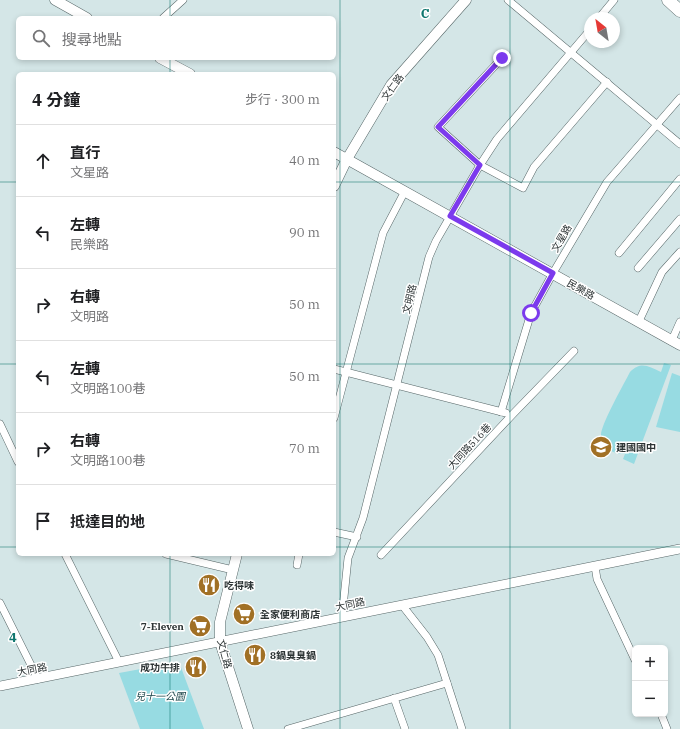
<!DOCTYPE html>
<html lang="zh-TW">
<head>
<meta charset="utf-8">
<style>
  :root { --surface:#fff; --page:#f6f6f6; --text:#202124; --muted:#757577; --line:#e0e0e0 }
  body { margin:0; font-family:"IBM Plex Serif","Noto Sans TC",serif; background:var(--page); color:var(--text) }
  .controls { position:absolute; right:12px; bottom:12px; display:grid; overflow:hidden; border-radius:6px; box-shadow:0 2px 6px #0003 }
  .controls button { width:36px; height:36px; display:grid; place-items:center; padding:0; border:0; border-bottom:1px solid var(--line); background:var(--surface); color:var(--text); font:20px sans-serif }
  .compass { position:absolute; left:584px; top:12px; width:36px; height:36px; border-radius:50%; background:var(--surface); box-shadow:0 2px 6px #0003; rotate:329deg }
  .stop { position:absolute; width:12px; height:12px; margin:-9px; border:3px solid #7c3aed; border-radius:50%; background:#fff }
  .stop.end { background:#7c3aed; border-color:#fff; box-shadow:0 1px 4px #0008 }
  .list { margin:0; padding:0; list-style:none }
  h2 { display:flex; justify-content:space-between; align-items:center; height:52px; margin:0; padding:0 16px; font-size:17px }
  h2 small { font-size:13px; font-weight:400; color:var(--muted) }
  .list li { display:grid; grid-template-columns:26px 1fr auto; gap:12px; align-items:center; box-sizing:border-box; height:72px; padding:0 16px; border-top:1px solid var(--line) }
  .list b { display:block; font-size:15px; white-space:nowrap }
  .list p { margin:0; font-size:13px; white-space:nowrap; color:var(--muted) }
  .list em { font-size:13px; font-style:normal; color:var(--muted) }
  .icon { flex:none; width:22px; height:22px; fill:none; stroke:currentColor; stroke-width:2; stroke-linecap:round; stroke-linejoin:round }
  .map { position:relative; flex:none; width:680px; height:729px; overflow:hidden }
  .search { position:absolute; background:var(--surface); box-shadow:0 2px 6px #0003; left:16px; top:16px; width:320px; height:44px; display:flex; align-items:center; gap:10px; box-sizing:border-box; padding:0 14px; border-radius:6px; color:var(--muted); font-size:15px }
  .panel { position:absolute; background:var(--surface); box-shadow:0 2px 6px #0003; left:16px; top:72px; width:320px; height:484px; border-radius:6px }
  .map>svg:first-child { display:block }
</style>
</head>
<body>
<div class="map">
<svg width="680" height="729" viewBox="0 0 680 729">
  <rect width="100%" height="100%" fill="#d4e6e7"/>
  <g fill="#97dbe2">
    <path d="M 664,363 L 671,365 L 634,464 L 623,459 L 625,454 C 613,454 601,448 601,435 C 601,424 624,384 630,372 C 641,361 648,366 661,372 Z"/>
    <polygon points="672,373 680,376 680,432 656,427"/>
    <polygon points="179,662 204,729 140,729 119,673"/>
  </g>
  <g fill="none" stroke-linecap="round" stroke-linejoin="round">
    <g stroke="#566667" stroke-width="8">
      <g id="minor">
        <polyline points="508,0 680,144"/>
        <polyline points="163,18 183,0"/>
        <polyline points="599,18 614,0"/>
        <polyline points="502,58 438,127 480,165 523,188 534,167 607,82"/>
        <polyline points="619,253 680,179"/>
        <polyline points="638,268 680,219"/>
        <polyline points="639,321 662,272 680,252"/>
        <polyline points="672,340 680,322"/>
        <polyline points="334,369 506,413"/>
        <polyline points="501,412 531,313 553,273 607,182 680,98"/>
        <polyline points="334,418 383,233 405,191"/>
        <polyline points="0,424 18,462"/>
        <polyline points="334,532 357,537"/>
        <polyline points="65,554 119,662"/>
        <polyline points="166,554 233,570"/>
        <polyline points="381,555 512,415 574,351"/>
        <polyline points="297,565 299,554"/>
        <polyline points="595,566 597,579 635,660"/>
        <polyline points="0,603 38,679"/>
        <polyline points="402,605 427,637 438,655 462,729"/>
        <polyline points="342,617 348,558 363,518 429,257 436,241 480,165 497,139 590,30"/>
        <polyline points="394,698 405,729"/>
        <polyline points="661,714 667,729"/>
        <polyline points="288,729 447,683"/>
      </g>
    </g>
    <g stroke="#566667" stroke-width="10">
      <polyline id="tertiary" points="0,686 680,549"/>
    </g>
    <g stroke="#566667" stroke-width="11">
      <g id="secondary">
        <polyline points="55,0 87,18"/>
        <polyline points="160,58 190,74"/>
        <polyline points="334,152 680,345"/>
        <polyline points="334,186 347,159 391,85 466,0"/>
        <polyline points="237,554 220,622 220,642 248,729"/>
      </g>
    </g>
    <g stroke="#566667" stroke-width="13">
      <polyline id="primary" points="668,0 680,11"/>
    </g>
    <use href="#minor" stroke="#fff" stroke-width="7"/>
    <use href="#tertiary" stroke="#fff" stroke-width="9"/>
    <use href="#secondary" stroke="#fff" stroke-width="10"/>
    <use href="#primary" stroke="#fff" stroke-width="12"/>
  </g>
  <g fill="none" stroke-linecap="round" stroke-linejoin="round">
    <polyline stroke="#7c3aed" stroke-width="5" points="502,58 438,127 480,165 450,216 553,273 531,313"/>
  </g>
  <path fill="none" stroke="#0f766e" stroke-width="1" stroke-opacity="0.55" d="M 170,0 L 170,18M 340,0 L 340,729M 510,0 L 510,729M 170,58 L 170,74M 0,182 L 18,182M 334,182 L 680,182M 0,364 L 18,364M 334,364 L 680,364M 0,547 L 18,547M 334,547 L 680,547M 170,554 L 170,729"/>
  <defs>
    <g id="school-disc" transform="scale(1.15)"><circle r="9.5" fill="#a17025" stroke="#fff"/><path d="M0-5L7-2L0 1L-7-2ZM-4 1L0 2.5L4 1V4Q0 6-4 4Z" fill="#fff"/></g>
    <g id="restaurant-disc" transform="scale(1.15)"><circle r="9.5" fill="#a17025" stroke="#fff"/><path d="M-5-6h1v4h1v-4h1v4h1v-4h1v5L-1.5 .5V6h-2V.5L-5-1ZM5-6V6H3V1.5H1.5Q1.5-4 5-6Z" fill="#fff"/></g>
    <g id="supermarket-disc" transform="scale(1.15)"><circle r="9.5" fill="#a17025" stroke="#fff"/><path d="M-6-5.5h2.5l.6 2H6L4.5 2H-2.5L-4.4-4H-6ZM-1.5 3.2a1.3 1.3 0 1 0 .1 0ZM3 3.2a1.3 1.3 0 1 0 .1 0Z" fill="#fff"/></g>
  </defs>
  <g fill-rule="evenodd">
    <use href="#school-disc" x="601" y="447"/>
    <use href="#restaurant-disc" x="209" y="585"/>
    <use href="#supermarket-disc" x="244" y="614"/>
    <use href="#supermarket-disc" x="200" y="626"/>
    <use href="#restaurant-disc" x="255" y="655"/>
    <use href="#restaurant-disc" x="196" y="667"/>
  </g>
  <g text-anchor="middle" stroke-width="3" stroke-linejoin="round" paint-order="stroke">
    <g font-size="10" fill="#2d3435" stroke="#fff">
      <text transform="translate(392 87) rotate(-54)" y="4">文仁路</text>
      <text transform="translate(561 238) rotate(-60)" y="4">文星路</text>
      <text transform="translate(581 289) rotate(29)" y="4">民樂路</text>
      <text transform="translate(409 299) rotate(-76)" y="4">文明路</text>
      <text transform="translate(469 446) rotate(-47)" y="4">大同路516巷</text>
      <text transform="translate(350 604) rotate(-12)" y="4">大同路</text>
      <text transform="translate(225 654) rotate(75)" y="4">文仁路</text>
      <text transform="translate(32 669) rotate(-11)" y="4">大同路</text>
    </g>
    <g font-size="10" font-weight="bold" fill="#2d3435" stroke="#fff" text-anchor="start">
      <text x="616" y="451">建國國中</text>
      <text x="224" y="589">吃得味</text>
      <text x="260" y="618">全家便利商店</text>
      <text x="184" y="630" text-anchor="end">7-Eleven</text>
      <text x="270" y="659">8鍋臭臭鍋</text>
      <text x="180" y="671" text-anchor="end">成功牛排</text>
    </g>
    <g font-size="10" font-style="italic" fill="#184347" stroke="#fff">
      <text x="160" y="700">兒十一公園</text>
    </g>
  </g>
  <g font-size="13" text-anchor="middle" font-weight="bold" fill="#0f766e" stroke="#fff" stroke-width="3" stroke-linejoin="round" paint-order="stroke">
    <text x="425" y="18">C</text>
    <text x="13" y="642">4</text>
  </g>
</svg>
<div class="controls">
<button>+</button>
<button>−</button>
</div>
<svg class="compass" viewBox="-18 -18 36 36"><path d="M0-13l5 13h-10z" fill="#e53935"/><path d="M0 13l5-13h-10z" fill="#757577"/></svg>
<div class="stop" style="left:531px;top:313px"></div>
<div class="stop end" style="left:502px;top:58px"></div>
<div class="search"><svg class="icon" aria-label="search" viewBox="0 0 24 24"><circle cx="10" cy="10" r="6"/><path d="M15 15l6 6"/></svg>搜尋地點</div>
<section class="panel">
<h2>4 分鐘<small>步行 · 300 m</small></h2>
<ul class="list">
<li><svg class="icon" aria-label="ahead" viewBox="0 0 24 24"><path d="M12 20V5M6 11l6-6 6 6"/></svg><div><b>直行</b><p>文星路</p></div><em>40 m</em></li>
<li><svg class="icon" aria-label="left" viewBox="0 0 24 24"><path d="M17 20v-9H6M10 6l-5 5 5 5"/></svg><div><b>左轉</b><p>民樂路</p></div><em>90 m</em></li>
<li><svg class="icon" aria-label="right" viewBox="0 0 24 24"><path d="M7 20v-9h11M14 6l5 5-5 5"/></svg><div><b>右轉</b><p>文明路</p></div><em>50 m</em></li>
<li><svg class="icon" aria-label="left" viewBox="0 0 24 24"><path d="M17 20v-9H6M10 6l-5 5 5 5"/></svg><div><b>左轉</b><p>文明路100巷</p></div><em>50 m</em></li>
<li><svg class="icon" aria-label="right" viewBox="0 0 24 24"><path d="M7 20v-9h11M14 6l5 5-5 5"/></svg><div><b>右轉</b><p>文明路100巷</p></div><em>70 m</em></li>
<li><svg class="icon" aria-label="arrive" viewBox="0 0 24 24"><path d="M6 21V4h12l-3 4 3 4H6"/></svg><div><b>抵達目的地</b></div></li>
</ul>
</section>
</div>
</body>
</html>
